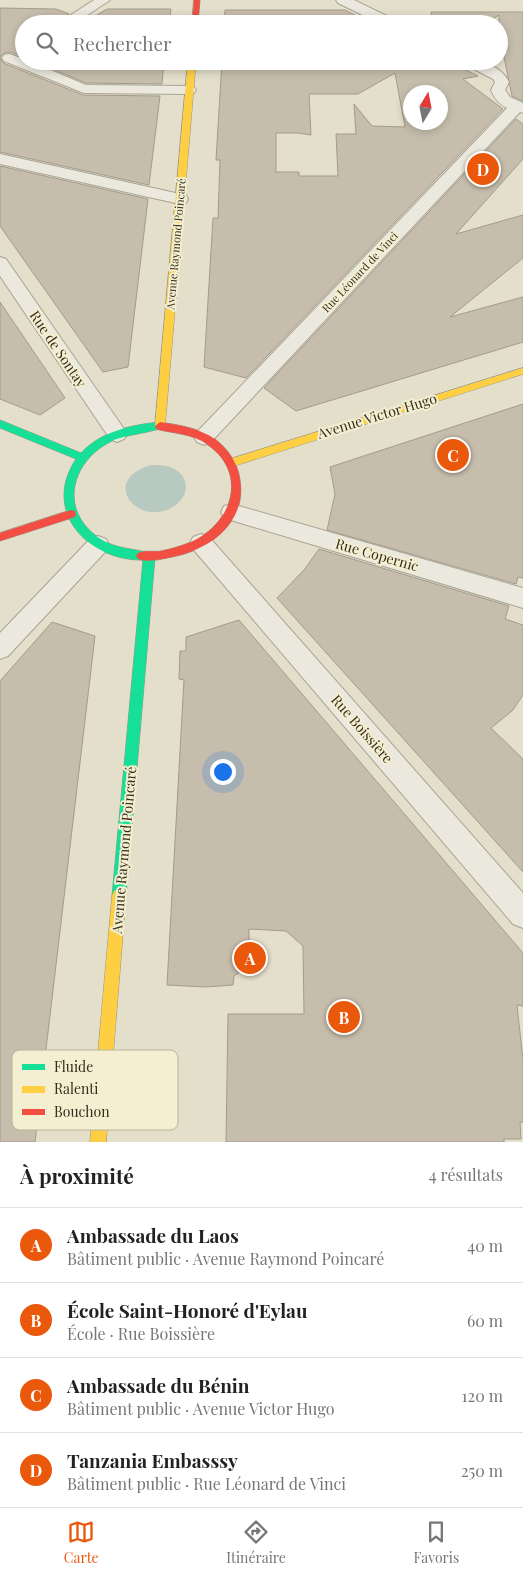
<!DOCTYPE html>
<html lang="fr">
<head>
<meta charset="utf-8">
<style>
  :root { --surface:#fff; --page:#f2f2f2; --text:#222; --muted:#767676; --line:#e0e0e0; --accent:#ea580c }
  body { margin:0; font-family:"Playfair Display",serif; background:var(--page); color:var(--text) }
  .compass { position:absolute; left:403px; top:85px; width:45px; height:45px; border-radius:50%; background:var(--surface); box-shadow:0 2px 8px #0003; rotate:10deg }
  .you { position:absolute; left:222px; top:771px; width:18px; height:18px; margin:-12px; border:4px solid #fff; border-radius:50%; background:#1a73e8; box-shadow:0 0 0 8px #1a73e833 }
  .badge { display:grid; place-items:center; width:32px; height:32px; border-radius:50%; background:var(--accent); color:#fff; font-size:16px; font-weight:700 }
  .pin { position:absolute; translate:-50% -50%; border:2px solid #fff; box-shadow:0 1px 5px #0006 }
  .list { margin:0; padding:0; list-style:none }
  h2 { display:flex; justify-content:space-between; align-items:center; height:65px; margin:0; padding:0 20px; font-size:21px }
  h2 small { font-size:16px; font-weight:400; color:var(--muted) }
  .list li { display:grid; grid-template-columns:32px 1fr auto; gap:15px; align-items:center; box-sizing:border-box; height:75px; padding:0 20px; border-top:1px solid var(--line) }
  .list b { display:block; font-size:19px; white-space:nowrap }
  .list p { margin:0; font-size:16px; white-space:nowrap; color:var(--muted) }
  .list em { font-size:16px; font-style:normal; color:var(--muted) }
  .icon { flex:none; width:28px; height:28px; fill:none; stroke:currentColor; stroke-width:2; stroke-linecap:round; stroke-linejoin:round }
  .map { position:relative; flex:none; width:523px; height:1142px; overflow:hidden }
  .search { position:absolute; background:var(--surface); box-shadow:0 2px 8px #0003; left:15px; right:15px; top:15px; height:55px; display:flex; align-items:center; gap:12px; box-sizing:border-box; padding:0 18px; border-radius:28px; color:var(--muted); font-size:19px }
  .sheet { height:365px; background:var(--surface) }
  nav { display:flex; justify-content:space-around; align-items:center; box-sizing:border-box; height:70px; border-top:1px solid var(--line); background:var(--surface); font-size:14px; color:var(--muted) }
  nav a { display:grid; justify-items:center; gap:2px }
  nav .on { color:var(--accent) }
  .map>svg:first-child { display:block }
</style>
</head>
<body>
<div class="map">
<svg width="523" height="1142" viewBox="0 0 523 1142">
  <rect width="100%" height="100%" fill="#e3dfcb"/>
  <path fill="#b7c9c0" d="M 151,465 C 157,465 164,465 170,467 C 186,472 192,491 178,503 C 144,533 95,482 151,465 Z"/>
  <g fill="#c6bdac" stroke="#a39b8b" fill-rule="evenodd">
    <polygon points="0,8 56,9 69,14 55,24 24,24 24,57 10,52 4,53 0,57 3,63 83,95 160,96 149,185 0,152"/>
    <polygon points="107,9 171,9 169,24 78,24 84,20 87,21"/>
    <polygon points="225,10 345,10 372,24 224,24"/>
    <polygon points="431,12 523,12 523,101 512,96 499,33 499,15 484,24 432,24"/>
    <polygon points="34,61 164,61 162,84 86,83"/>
    <path d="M 222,61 L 448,61 L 478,76 L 463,79 L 503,109 L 246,378 L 204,367 L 213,218 L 218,218 L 220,160 L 216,160 ZM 395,73 L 405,127 L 372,126 L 354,104 L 356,134 L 336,134 L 338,176 L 299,176 L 299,172 L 276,172 L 276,133 L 298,133 L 311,135 L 309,94 L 358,94 ZM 410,92 L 440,92 L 440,122 L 410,122 Z"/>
    <polygon points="516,119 523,124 523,159 456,234 523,215 523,258 450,317 523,297 523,342 296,411 264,388"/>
    <polygon points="0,166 148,199 128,367 103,372 0,226"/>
    <polygon points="0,302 65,398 40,415 0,399"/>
    <polygon points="523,404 523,578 518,577 516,584 327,530 335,494 330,467"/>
    <polygon points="319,549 509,606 505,619 523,625 523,695 512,711 491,728 523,759 523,872 277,598 304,570"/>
    <polygon points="239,620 523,953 523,1006 517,1005 523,1060 523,1122 520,1122 521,1139 504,1139 504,1142 226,1142 228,1014 304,1014 303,946 286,931 249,929 249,961 244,969 234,976 233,985 206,987 167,985 184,680 179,679 180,651 186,651 186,637"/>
    <polygon points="52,622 95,636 35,1142 0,1142 0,681"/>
  </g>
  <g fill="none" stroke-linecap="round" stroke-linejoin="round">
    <g stroke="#a8a395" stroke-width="2">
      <g id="street">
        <polygon points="94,0 110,0 74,24 57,24"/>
        <polygon points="336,0 354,0 397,21 399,24 381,24 338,3"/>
        <polygon points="9,54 24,59 24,61 29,61 86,85 189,86 194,87 196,90 194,93 189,94 84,93 4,61 2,58 4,55"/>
        <path d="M 462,61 C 480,61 500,64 509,82 L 505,90 L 510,97 L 523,103 L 523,113 L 520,112 L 211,442 L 204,445 L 197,442 L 194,437 L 197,432 L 507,108 C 499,104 494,98 491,90 L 495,82 L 493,79 L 464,64 Z"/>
        <polygon points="0,154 180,194 186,195 188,199 186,203 180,204 0,164"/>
        <polygon points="0,257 6,259 124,429 127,434 124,439 117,442 110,439 0,276"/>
        <polygon points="232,504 523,588 523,608 224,518 221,512 224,506"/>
        <polygon points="201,534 209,537 523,893 523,928 513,924 193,549 190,543 193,537"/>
        <polygon points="98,536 106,539 109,545 106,551 8,656 0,659 0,633 90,539"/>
      </g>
    </g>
    <g stroke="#989385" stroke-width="1">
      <path id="fast" d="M 0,420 L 81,453 C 102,431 131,425 160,422 L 165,426 C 161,431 125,435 114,440 C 72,459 57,509 99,538 C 117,550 135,548 153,554 L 155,557 L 126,896 L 124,901 L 119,903 L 114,901 L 112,896 L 143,560 C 89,561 41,512 76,459 L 0,428 Z"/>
    </g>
    <g stroke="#989385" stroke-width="1">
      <g id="slow">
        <polygon points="188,61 196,61 165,426 160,430 155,426"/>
        <polygon points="523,368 523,374 231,467 226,463 227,460"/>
        <polygon points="119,889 124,891 126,896 106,1142 90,1142 112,896 114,891"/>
      </g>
    </g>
    <g stroke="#989385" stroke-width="1">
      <g id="jam">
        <polygon points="194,0 200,0 198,24 192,24"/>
        <path d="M 160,422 C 179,425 199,428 215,439 C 228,449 238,463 240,480 C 247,522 210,550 172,557 C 162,559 148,563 138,559 L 136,556 L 138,553 C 145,550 153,552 161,551 C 171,549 181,546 191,542 C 232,524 249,474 208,445 C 192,433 174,434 156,429 L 155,426 Z"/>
        <polygon points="71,510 75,511 76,514 75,517 0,541 0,533"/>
      </g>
    </g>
    <use href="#street" fill="#ebe8dd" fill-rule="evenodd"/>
    <use href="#fast" fill="#16e098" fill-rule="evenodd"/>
    <use href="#slow" fill="#ffcf43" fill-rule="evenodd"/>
    <use href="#jam" fill="#f24e42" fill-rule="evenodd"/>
  </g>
  <g text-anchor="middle" stroke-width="4" stroke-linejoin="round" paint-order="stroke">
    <g font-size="11" fill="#362c1d" stroke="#f4efd1">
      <text transform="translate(176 244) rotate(-85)" y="4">Avenue Raymond Poincaré</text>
      <text transform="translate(360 272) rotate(-47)" y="4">Rue Léonard de Vinci</text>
    </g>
    <g font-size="14" fill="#362c1d" stroke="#f4efd1">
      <text transform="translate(58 349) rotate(56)" y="5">Rue de Sontay</text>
      <text transform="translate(377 416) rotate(-17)" y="5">Avenue Victor Hugo</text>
      <text transform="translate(377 555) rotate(16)" y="5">Rue Copernic</text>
      <text transform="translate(362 729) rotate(49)" y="5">Rue Boissière</text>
      <text transform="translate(124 850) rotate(-85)" y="5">Avenue Raymond Poincaré</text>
    </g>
  </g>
  <rect x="12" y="1050" width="166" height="80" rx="8" fill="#f4efd1" stroke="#bbb49b" stroke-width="1"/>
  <rect x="22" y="1064" width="23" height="6" fill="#16e098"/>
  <rect x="22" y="1086" width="23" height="7" fill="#ffcf43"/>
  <rect x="22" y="1109" width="23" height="6" fill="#f24e42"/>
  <g font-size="14" fill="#362c1d">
    <text x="54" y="1072">Fluide</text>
    <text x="54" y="1094">Ralenti</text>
    <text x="54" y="1117">Bouchon</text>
  </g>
</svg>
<svg class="compass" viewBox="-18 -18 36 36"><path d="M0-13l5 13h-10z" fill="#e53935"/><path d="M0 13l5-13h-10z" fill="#767676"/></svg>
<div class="you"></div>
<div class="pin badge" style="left:250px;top:958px">A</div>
<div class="pin badge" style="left:344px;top:1017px">B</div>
<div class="pin badge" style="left:453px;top:455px">C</div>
<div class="pin badge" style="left:483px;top:169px">D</div>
<div class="search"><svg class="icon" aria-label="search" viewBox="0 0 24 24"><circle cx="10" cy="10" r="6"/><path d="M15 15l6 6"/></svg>Rechercher</div>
</div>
<section class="sheet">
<h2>À proximité<small>4 résultats</small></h2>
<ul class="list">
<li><span class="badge">A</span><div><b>Ambassade du Laos</b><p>Bâtiment public · Avenue Raymond Poincaré</p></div><em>40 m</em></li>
<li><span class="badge">B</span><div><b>École Saint-Honoré d'Eylau</b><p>École · Rue Boissière</p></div><em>60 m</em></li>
<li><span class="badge">C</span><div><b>Ambassade du Bénin</b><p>Bâtiment public · Avenue Victor Hugo</p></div><em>120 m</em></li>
<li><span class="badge">D</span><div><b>Tanzania Embasssy</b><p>Bâtiment public · Rue Léonard de Vinci</p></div><em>250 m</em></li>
</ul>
</section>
<nav>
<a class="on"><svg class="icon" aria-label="map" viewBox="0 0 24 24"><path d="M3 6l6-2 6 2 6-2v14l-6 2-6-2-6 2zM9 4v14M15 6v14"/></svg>Carte</a>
<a><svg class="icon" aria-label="directions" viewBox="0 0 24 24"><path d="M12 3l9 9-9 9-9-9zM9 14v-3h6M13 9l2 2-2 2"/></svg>Itinéraire</a>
<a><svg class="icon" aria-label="saved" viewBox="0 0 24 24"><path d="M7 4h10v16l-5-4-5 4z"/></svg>Favoris</a>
</nav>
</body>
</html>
